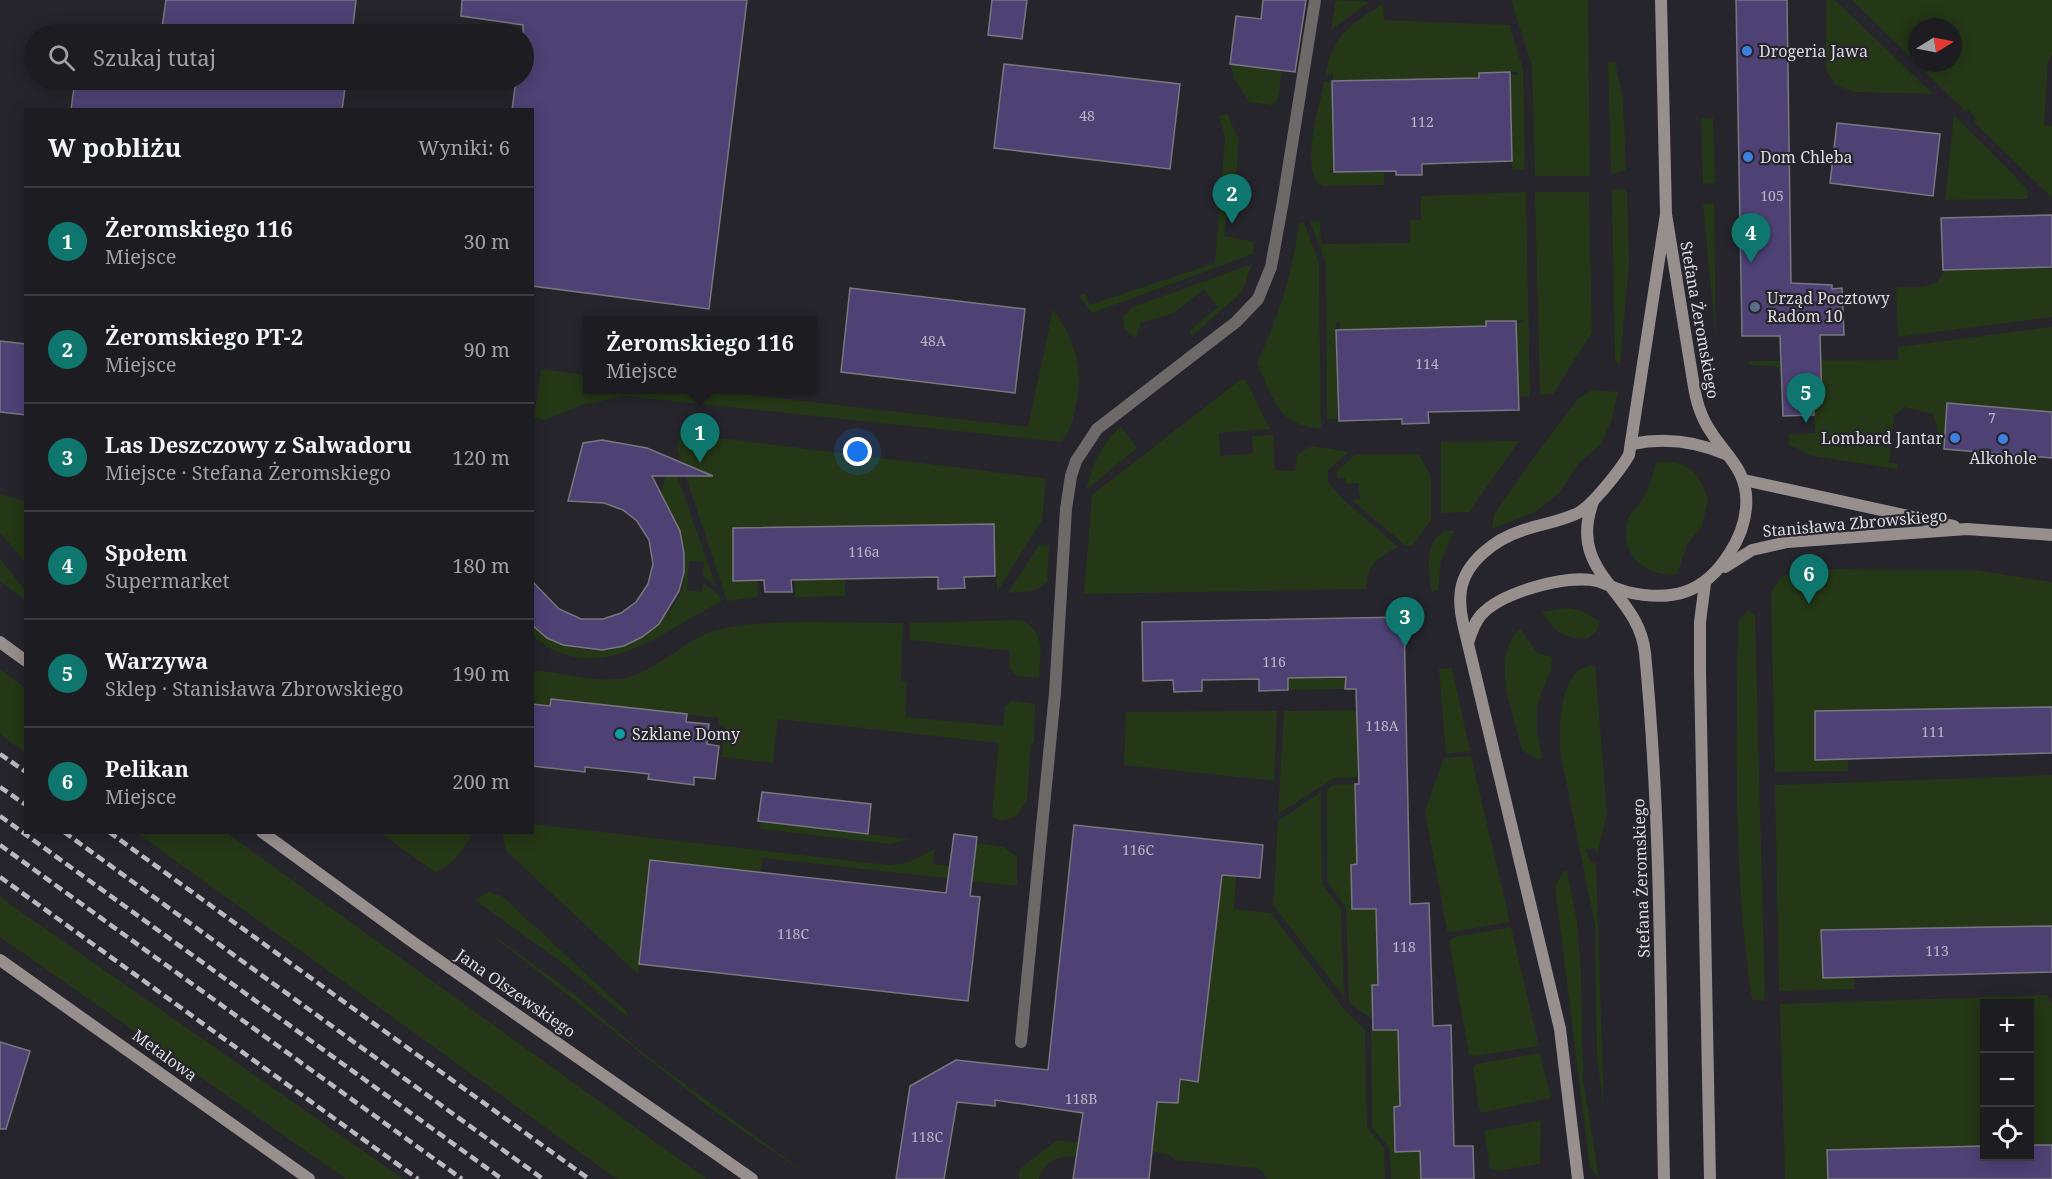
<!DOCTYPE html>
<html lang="pl">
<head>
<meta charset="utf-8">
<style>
  :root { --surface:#1c1c21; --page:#29292e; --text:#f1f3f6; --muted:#a0a1a5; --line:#3a3a3f; --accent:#0f766e }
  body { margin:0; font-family:"Noto Serif",serif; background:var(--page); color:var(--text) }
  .controls { position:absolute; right:18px; bottom:18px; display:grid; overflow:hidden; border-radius:0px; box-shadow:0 3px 15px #0003 }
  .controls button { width:54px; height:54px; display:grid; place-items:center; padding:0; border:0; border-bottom:2px solid var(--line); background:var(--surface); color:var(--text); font:30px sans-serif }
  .compass { position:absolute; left:1908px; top:18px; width:54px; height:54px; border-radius:50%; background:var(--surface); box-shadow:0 3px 15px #0003; rotate:80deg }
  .you { position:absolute; left:858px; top:452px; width:21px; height:21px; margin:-15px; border:4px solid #fff; border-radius:50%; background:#1a73e8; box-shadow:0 0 0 9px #1a73e833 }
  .badge { display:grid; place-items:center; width:39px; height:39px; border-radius:50%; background:var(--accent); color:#fff; font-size:20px; font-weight:700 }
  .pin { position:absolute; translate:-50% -50px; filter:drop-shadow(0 2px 3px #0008) }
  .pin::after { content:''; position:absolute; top:32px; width:21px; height:18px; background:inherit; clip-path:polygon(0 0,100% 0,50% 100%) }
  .popup { position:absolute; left:583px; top:316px; width:234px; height:78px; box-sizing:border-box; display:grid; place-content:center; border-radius:0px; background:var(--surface); filter:drop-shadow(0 2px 4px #0005); font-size:20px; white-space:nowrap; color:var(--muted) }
  .popup b { font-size:22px; color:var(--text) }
  .popup::after { content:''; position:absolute; left:50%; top:100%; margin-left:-12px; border:12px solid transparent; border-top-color:var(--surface) }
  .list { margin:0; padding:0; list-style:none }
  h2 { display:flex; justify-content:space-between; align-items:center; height:78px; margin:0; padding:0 24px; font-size:26px }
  h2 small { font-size:20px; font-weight:400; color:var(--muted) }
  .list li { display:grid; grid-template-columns:39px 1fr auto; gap:18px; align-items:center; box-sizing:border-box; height:108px; padding:0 24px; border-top:2px solid var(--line) }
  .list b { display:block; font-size:22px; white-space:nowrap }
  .list p { margin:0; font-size:20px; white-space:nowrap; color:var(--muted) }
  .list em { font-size:20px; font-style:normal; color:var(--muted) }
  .icon { flex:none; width:33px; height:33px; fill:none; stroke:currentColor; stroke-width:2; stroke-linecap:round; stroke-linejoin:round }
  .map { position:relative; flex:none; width:2052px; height:1179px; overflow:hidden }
  .search { position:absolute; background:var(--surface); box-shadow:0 3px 15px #0003; left:24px; top:24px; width:510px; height:66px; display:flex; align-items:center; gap:15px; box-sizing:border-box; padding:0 21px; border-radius:33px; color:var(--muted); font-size:22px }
  .panel { position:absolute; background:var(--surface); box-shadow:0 3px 15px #0003; left:24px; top:108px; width:510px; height:726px; border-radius:0px }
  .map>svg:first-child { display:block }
</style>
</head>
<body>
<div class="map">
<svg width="2052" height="1179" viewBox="0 0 2052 1179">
  <rect width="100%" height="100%" fill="#26252c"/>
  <g fill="#243716" fill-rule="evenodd">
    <polygon points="1336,0 1369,2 1331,30"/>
    <polygon points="1511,0 1588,0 1590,176 1535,176 1532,66"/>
    <polygon points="1826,0 1835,0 1933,94 1855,92 1835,85 1826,69"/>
    <path d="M 1852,0 L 2052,0 L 2052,54 L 2048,63 L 2044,125 L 2052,126 L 2052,198 L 1974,122 L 1976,118 L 1968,110 L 1967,113 ZM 1917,27 L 1953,27 L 1953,63 L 1917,63 Z"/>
    <path d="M 1383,4 L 1384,20 L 1509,25 L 1523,69 L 1525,170 L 1512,170 L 1510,75 L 1517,75 L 1517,72 L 1480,73 L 1479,78 L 1333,81 L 1333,74 L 1325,75 C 1334,33 1349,26 1383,4 Z"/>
    <polygon points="1608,62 1615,62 1623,100 1626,170 1611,174"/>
    <polygon points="1230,64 1282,70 1278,99 1272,105 1249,102 1234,78"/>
    <path d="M 1324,82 L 1332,82 L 1334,170 L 1325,172 L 1364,172 L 1384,164 L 1384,185 L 1323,186 C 1298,173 1320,105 1324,82 Z"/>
    <polygon points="1227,114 1239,140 1233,217 1226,217 1224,236 1254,242 1253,254 1092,313 1079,296 1085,293 1090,305 1215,263 1225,137 1219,116"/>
    <polygon points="1954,115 2028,190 2027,199 1945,200"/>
    <polygon points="1701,118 1713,118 1715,183 1703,184"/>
    <polygon points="1623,189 1627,192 1629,264 1620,365 1615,361 1612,190"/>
    <polygon points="1526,192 1530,396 1518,397 1516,323 1524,323 1523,320 1486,321 1486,326 1340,330 1340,323 1336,322 1338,418 1327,420 1326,263 1310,222 1320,221 1321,244 1410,243 1410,220 1421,220 1421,196"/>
    <polygon points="1535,192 1589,192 1592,332 1553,394 1540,395"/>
    <polygon points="1714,203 1716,340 1703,204"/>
    <path d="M 1304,222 L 1319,263 L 1321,429 C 1275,424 1275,400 1257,363 C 1280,311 1291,280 1299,224 Z"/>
    <polygon points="1252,264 1242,292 1192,336 1189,331 1218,307 1204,289 1174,313 1141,323 1136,338 1124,329 1123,316 1133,307"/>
    <path d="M 2052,267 L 2052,317 L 1898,337 L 1896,287 C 1913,287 1940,291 1943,270 Z"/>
    <path d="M 1053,309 C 1077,343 1085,374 1074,414 C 1072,424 1069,435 1060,442 L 624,396 L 582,405 L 544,420 L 534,417 L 541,369 L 587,375 L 588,390 L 708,390 L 1028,427 Z"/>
    <polygon points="2052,327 2052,412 1947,403 1944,449 1933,414 1904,407 1894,416 1889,462 1898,464 1897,469 1813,456 1788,444 1789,434 1815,433 1814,404 1822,403 1821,373 1781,373 1781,369 1774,366 1749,365 1749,361 1898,360 1898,347"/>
    <path d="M 1240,380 L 1246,380 L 1270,429 L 1219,433 L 1220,456 L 1253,453 L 1252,436 L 1273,435 L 1275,470 L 1295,471 L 1297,454 L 1312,446 L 1349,452 L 1328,470 L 1328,482 L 1343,499 L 1398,547 C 1378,558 1366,565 1366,589 L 1084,594 L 1092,495 Z"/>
    <polygon points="1592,390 1618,392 1611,422 1601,444 1579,463 1559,493 1537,511 1492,529 1494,514 1540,449 1578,399"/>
    <path d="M 1121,427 L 1137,448 L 1086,490 C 1093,465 1101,443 1121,427 Z"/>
    <polygon points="680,433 1043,478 1046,480 1042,520 997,592 994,524 733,528 733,581 757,580 758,597 727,601 677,449"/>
    <polygon points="1519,441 1469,512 1441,513 1441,442"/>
    <polygon points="1356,454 1419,454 1431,477 1431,520 1412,546 1406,546 1352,500 1360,499 1358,483 1346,484 1345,478 1337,478 1336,472"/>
    <path d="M 672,461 L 716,587 L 703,576 L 704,562 L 689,561 L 687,590 L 702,592 L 703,583 L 719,595 L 721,602 C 661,631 597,691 533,636 L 532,625 C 555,645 583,654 613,648 C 642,642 691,604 683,569 C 678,546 662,523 659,500 C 659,494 669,470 672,461 Z"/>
    <path d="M 1656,462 L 1675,462 L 1691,469 L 1702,483 L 1708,499 L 1702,526 L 1688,543 L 1677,574 C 1646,578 1617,553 1628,520 C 1630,513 1637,507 1641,501 C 1649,489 1653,476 1656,462 Z"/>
    <polygon points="0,494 25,501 25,561 0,533"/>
    <path d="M 1445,531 L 1454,531 L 1441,560 L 1438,590 L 1432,592 C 1429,571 1423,542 1445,531 Z"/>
    <polygon points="1039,545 1049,546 1047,582 1033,591 1008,593"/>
    <polygon points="0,559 25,590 25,600 0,581"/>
    <path d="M 1806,569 L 1975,570 L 2052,582 L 2052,707 L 1815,711 L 1816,760 L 1848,759 L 1848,771 L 1775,772 L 1771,595 C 1777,576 1788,572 1806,569 Z"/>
    <polygon points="845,579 845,596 795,597 795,580"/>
    <path d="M 1566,608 C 1580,609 1589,614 1600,622 L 1597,631 L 1588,638 C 1566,641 1553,630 1542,612 Z"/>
    <path d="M 1748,610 L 1755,615 L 1765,1001 L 1752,1000 C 1733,871 1736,750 1738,621 Z"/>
    <path d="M 1021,620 C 1047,631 1040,656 1039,678 L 1017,676 L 1009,668 L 1010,651 L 910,640 L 910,623 Z"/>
    <path d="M 903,623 L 901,681 L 907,682 L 905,717 L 1003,726 L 1005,706 L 1012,701 L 1035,704 L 1034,743 L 1031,743 L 1027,800 L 1017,816 L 1001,821 L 993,817 L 992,812 L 999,743 L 778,719 L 773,763 L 722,757 L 725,726 L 719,725 L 719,718 L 551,699 L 550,706 L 533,704 L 532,671 C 565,671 595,685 628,677 C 663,668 689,634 725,628 C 783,618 845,623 903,623 Z"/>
    <path d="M 1520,628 L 1537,653 L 1552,657 C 1552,673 1545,683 1540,697 C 1533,716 1538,740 1543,758 L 1538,760 L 1522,750 C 1513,711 1489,661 1520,628 Z"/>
    <path d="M 1595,665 L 1607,813 L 1597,855 L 1595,848 L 1586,849 L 1589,860 L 1596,864 L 1604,1109 L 1597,1056 L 1595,925 L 1560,750 C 1559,724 1559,666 1595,665 Z"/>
    <polygon points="1452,668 1470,751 1446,754 1439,669"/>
    <polygon points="0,669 25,688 25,753 0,734"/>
    <polygon points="1346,677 1345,689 1288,690 1288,678"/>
    <polygon points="1357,710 1358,759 1381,777 1334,778 1278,814 1284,711"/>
    <polygon points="1277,711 1274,781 1124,765 1126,712"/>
    <polygon points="1471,756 1510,922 1452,932 1447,930 1425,811 1444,758"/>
    <polygon points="2052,775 2052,926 1822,930 1823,978 1854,977 1854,989 1779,991 1775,785"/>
    <polygon points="1355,784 1357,864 1351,865 1352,909 1376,909 1378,985 1373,1019 1349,1003 1346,908 1327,881 1327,790 1333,785"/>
    <polygon points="1321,792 1322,884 1341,909 1344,997 1273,905 1278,821"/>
    <polygon points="761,821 909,839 891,844 760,829"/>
    <polygon points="533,824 888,865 907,863 935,849 933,864 973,869 976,843 1003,847 1017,857 1017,886 763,858 760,873 651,860 638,974 506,851 502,833 532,832"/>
    <polygon points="137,833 227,833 707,1179 617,1179"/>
    <path d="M 380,833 L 473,833 C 462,850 455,865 435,872 Z"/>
    <polygon points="1564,871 1567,871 1577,921 1581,973 1583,1080 1599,1179 1590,1167 1555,886"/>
    <polygon points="1222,873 1236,876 1234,909 1271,913 1345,1010 1365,1030 1367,1127 1384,1148 1385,1179 1267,1179 1262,1171 1256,1168 1175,1160 1169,1155 1151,1151 1159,1081 1169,1078 1198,1081"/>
    <polygon points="488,892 502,896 628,1013 627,1017 569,968 475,900"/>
    <polygon points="0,896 14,907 403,1179 346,1179 0,937"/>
    <polygon points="478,924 575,995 643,1053 813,1179 710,1108"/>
    <polygon points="1511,927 1539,1046 1474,1056 1469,1054 1449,942 1454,937"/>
    <polygon points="2047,995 2052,1004 2052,1145 2030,1145 2030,1004 1984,1004 1984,1146 1827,1150 1828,1179 1785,1179 1780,1004"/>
    <polygon points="1371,1030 1398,1030 1400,1106 1394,1107 1396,1152 1420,1151 1421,1179 1391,1179 1389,1147 1372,1128"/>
    <polygon points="1540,1053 1551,1098 1480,1113 1473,1068 1476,1064"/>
    <polygon points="1541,1120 1540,1164 1497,1171 1490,1168 1484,1131"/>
    <path d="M 1057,1140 L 1137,1150 L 1136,1156 L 1077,1150 L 1075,1156 C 1058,1157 1044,1160 1039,1179 L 1019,1179 L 1019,1170 Z"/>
  </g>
  <g fill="#4e4275" stroke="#78777f" stroke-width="1.5">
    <polygon points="166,0 356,0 352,34 161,34"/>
    <polygon points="462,0 747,0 709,309 532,286 532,110 512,110 516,80 524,80 523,25 461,16"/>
    <polygon points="992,0 1027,0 1022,39 988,35"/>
    <polygon points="1263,0 1306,0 1295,72 1230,64 1236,16 1261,19"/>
    <polygon points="1736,0 1787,0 1791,283 1832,285 1832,289 1842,288 1844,335 1820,335 1822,403 1814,404 1814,415 1783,416 1780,336 1742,336"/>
    <polygon points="1004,64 1180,84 1170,169 994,148"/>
    <polygon points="1510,72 1512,161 1422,164 1422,175 1396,175 1396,171 1334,172 1332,81 1479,78 1479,73"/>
    <polygon points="75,80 346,80 342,110 71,110"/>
    <polygon points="1837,123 1940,134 1933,196 1830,183"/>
    <polygon points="2052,215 2052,267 1943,270 1941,218"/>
    <polygon points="850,288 1025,309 1015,393 841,372"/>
    <polygon points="1486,321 1516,321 1519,410 1428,412 1429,423 1402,424 1402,419 1339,421 1336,330 1486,326"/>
    <polygon points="0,341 26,344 26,415 0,412"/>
    <polygon points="1947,403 2052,412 2052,458 1944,449"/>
    <polygon points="602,440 647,448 713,476 652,476 680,531 684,553 684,572 679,591 659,624 642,637 624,646 602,650 563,645 547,638 532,625 532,581 559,609 581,619 603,619 621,613 636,602 648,584 653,564 649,540 637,521 623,510 604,503 568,501 583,443"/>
    <polygon points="994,524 995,576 964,577 965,588 938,589 938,577 791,580 792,592 765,592 764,580 733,581 733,528"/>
    <polygon points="1404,617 1410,904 1429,903 1433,1026 1451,1025 1454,1146 1473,1146 1474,1179 1421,1179 1420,1151 1395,1152 1394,1107 1400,1106 1398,1030 1373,1030 1372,985 1378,985 1376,909 1352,909 1351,865 1357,864 1355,784 1359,784 1356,689 1345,689 1346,677 1288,678 1288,690 1259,691 1259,679 1202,680 1202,691 1174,692 1173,680 1143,681 1142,622"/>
    <polygon points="551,699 687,714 686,722 709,724 707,744 719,746 715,779 694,777 694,785 648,779 649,774 622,771 585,767 585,772 532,766 532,704 550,706"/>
    <polygon points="2052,707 2052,753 1815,760 1815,711"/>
    <polygon points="762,792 871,804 868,834 758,821"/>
    <polygon points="1074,825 1263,845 1260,878 1222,875 1198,1082 1180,1079 1178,1103 1157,1102 1149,1179 1073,1179 1083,1113 995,1100 995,1106 957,1102 944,1179 896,1179 910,1086 956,1060 1048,1070"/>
    <polygon points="954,834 977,837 970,896 980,897 968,1001 639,964 650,860 946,893"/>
    <polygon points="2052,926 2052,972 1823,978 1821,930"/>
    <polygon points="0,1042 30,1051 6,1129 0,1129"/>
    <polygon points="2030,1145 2052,1145 2052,1179 1828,1179 1827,1150 1984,1146 1984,1156 2030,1156"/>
  </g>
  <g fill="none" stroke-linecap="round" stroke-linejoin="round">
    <polyline stroke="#6d6968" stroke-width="12" points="1021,1042 1055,693 1066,509 1071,476 1076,461 1097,429 1236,322 1258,299 1271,267 1283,201 1315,0"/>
    <g stroke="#968f8d" stroke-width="12">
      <path d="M 1632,444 C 1666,437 1696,441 1728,455"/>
      <polyline points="1744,480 1954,526"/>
      <path d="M 1593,502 C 1566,574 1639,591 1645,653 C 1662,828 1660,1004 1664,1179"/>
      <polyline points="1725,567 1752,550 1787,542 1967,529 2052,535"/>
      <polyline points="1705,583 1700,622 1700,672 1710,1179"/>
      <polyline points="0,642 26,661"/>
      <path d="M 1468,643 C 1471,633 1474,623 1481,615 C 1502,592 1567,574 1597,581 C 1607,584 1616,589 1627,592 C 1671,602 1704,594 1729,554 C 1741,536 1748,517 1746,494 C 1743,467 1725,454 1711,432 C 1700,416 1696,400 1693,381 L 1666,214 L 1661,0"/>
      <polyline points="262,832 414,943 752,1179"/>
      <polyline points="0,960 309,1179"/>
      <path d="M 1578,1179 L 1560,1029 L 1468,644 C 1464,627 1458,608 1461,590 C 1465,562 1496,539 1521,531 C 1540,524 1560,522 1578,513 C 1592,506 1621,469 1629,455 L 1666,214"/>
    </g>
    <g stroke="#bab9be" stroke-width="4.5" stroke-dasharray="9 4.5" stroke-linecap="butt">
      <polyline points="0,754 26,772"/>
      <polyline points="0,787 26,805"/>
      <polyline points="0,816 502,1179"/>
      <polyline points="64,832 543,1179"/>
      <polyline points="109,832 589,1179"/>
      <polyline points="0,845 462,1179"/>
      <polyline points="0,877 418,1179"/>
    </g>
  </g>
  <g fill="#3f7fe0" stroke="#26252c" stroke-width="2">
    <circle cx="1747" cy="51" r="6"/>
    <circle cx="1748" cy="157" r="6"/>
    <circle cx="1955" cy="438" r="6"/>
    <circle cx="2003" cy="439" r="6"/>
  </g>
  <circle fill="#5c6f8a" stroke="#26252c" stroke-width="2" cx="1755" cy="307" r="6"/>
  <circle fill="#0f9aa8" stroke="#26252c" stroke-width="2" cx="620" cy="734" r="6"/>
  <g text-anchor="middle" stroke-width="4.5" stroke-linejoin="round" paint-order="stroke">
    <g font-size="14" fill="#b9b6c6">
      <text x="1087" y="121">48</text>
      <text x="1422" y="127">112</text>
      <text x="1772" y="201">105</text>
      <text x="933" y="346">48A</text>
      <text x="1427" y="369">114</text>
      <text x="1992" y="423">7</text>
      <text x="864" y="557">116a</text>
      <text x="1274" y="667">116</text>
      <text x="1382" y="731">118A</text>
      <text x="1933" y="737">111</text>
      <text x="1138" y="855">116C</text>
      <text x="793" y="939">118C</text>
      <text x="1404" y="952">118</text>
      <text x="1937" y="956">113</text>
      <text x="1081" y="1104">118B</text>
      <text x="927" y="1142">118C</text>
    </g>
    <g font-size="16" fill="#dddce1" stroke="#26252c" text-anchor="start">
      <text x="1759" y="57">Drogeria Jawa</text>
      <text x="1760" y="163">Dom Chleba</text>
      <text x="1767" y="304">Urząd Pocztowy<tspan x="1767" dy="18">Radom 10</tspan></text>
      <text x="1943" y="444" text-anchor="end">Lombard Jantar</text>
      <text x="2003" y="464" text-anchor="middle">Alkohole</text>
      <text x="632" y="740">Szklane Domy</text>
    </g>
    <g font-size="16" fill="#dddce1" stroke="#26252c">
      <text transform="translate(1700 320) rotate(80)" y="6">Stefana Żeromskiego</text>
      <text transform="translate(1855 523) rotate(-5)" y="6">Stanisława Zbrowskiego</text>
      <text transform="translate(1641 878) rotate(-92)" y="6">Stefana Żeromskiego</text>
      <text transform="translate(516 993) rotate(35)" y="6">Jana Olszewskiego</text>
      <text transform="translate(165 1055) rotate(36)" y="6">Metalowa</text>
    </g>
  </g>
</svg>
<div class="controls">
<button>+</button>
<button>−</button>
<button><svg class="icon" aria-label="locate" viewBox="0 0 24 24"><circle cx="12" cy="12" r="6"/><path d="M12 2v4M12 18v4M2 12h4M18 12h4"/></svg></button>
</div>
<svg class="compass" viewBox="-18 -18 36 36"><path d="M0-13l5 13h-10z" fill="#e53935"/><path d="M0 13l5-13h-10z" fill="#a0a1a5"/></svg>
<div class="you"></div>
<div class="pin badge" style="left:700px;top:463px">1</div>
<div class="popup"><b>Żeromskiego 116</b>Miejsce</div>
<div class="pin badge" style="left:1232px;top:224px">2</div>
<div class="pin badge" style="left:1405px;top:647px">3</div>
<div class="pin badge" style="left:1751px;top:263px">4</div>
<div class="pin badge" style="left:1806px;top:423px">5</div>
<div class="pin badge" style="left:1809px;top:604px">6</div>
<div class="search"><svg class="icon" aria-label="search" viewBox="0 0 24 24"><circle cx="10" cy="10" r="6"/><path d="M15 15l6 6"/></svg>Szukaj tutaj</div>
<section class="panel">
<h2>W pobliżu<small>Wyniki: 6</small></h2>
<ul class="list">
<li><span class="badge">1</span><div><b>Żeromskiego 116</b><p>Miejsce</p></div><em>30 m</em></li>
<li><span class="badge">2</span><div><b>Żeromskiego PT-2</b><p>Miejsce</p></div><em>90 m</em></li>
<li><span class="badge">3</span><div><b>Las Deszczowy z Salwadoru</b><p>Miejsce · Stefana Żeromskiego</p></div><em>120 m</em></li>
<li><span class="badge">4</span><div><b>Społem</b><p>Supermarket</p></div><em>180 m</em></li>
<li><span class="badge">5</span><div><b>Warzywa</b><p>Sklep · Stanisława Zbrowskiego</p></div><em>190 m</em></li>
<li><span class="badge">6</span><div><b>Pelikan</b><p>Miejsce</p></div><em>200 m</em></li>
</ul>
</section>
</div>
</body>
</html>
